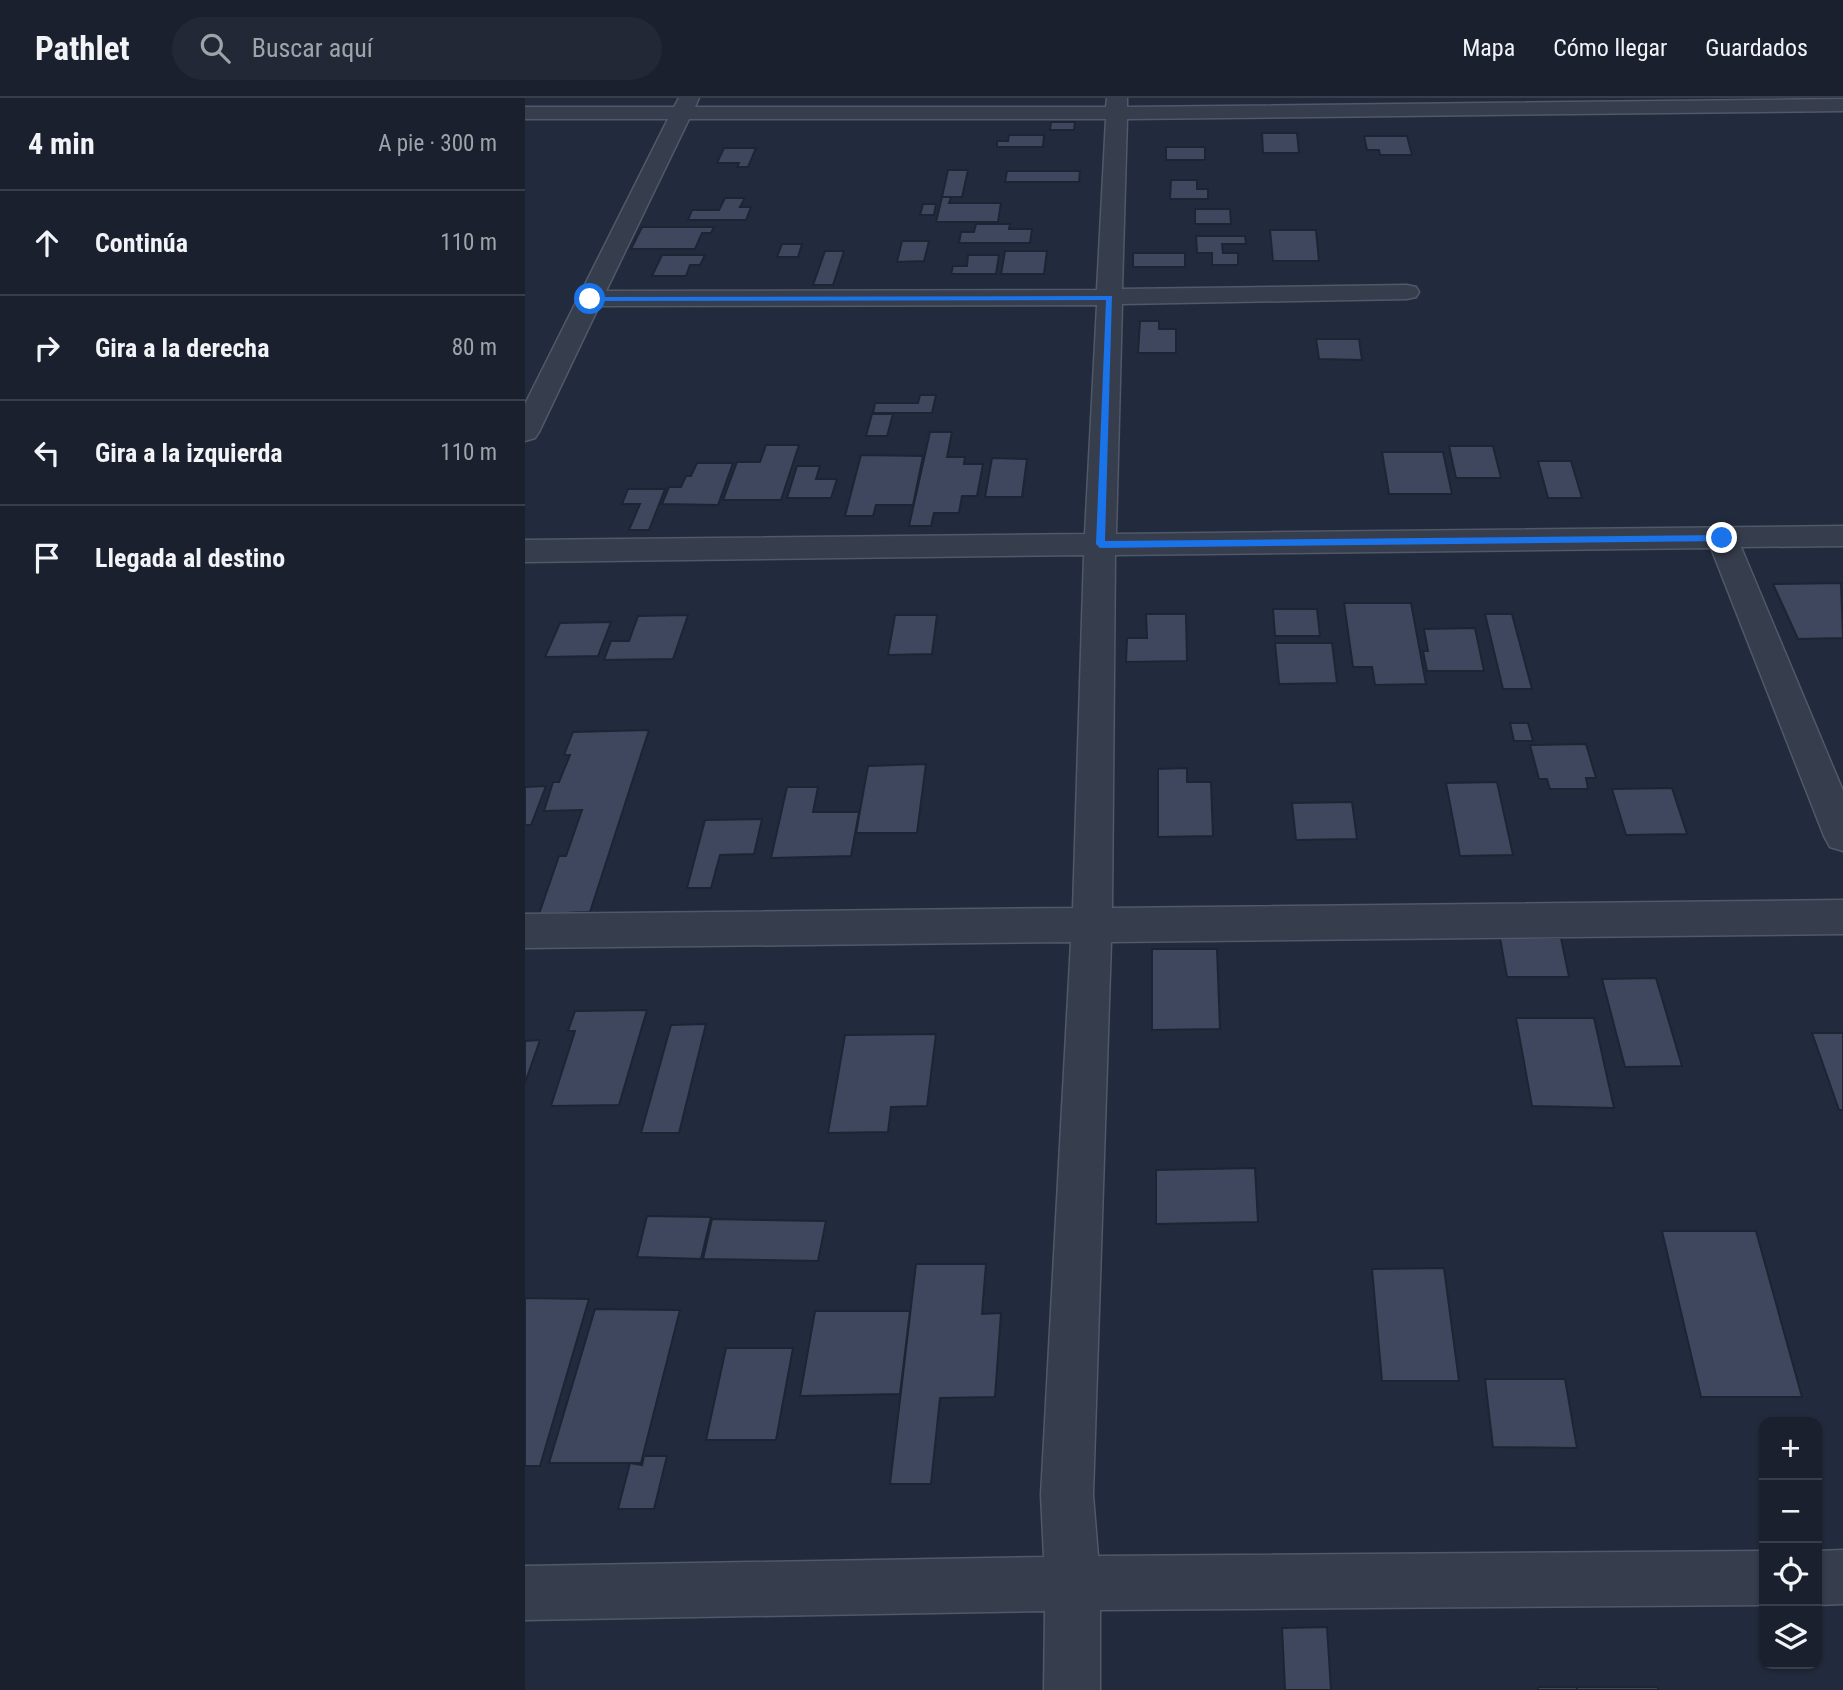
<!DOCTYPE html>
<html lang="es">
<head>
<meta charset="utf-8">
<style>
  :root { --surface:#1a202e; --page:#232836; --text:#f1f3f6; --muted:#9fa3aa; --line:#383e4a }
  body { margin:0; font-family:"Roboto Condensed",sans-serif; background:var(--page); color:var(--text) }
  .controls { position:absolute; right:21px; bottom:21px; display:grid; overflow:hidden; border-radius:14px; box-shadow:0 2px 5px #0004 }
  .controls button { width:63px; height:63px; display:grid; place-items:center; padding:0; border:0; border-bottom:2px solid var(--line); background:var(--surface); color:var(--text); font:35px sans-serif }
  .stop { position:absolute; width:21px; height:21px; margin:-16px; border:5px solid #1a73e8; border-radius:50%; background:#fff }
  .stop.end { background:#1a73e8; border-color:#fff; box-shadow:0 2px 7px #0008 }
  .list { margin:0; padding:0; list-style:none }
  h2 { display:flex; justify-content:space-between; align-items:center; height:91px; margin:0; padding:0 28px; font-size:30px }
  h2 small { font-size:23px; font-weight:400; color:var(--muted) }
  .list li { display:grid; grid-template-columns:46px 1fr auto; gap:21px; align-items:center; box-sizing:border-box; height:105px; padding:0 28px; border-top:2px solid var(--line) }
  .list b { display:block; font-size:26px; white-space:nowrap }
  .list em { font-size:23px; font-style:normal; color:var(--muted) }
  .icon { flex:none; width:38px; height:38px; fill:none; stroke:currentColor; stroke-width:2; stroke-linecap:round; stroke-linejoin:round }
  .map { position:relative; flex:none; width:1318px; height:1592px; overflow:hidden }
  header { display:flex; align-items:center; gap:42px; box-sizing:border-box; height:98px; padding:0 35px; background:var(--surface); border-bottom:2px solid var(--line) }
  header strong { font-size:33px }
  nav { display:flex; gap:38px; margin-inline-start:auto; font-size:24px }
  .search { width:490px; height:63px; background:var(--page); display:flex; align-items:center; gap:18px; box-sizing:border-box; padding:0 24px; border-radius:38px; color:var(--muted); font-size:26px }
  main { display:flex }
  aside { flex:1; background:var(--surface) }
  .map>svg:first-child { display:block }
</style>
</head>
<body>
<header>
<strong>Pathlet</strong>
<div class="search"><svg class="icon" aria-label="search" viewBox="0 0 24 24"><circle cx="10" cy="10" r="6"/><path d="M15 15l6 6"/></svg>Buscar aquí</div>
<nav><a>Mapa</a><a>Cómo llegar</a><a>Guardados</a></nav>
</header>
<main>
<aside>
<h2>4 min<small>A pie · 300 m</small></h2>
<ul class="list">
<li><svg class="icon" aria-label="ahead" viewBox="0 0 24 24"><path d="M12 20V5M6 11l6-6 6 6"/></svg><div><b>Continúa</b></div><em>110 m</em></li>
<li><svg class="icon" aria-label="right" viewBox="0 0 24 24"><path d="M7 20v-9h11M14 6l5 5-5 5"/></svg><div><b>Gira a la derecha</b></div><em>80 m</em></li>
<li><svg class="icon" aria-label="left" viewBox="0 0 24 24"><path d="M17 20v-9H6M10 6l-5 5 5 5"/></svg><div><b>Gira a la izquierda</b></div><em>110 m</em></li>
<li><svg class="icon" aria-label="arrive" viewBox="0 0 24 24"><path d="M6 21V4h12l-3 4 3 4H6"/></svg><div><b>Llegada al destino</b></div></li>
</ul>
</aside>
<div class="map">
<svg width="1318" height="1592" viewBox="0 0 1318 1592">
  <rect width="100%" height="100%" fill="#222b3d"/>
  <g fill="#3e475d" stroke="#1d2434" stroke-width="2">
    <polygon points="526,24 550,24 549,32 525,32"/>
    <polygon points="737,35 772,35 774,55 738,55"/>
    <polygon points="484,37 519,37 518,49 472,49 472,43 483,43"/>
    <polygon points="839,38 882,38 887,57 855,57 854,52 842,52"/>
    <rect x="641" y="49" width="39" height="13"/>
    <polygon points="199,50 231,50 223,69 212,69 214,65 192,65"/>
    <polygon points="423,72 443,72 437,99 417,99"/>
    <polygon points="482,73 555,73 554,84 480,84"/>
    <polygon points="646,82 672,82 672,91 683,91 683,101 645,101"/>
    <polygon points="417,99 426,99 424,105 476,105 473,124 411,124"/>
    <polygon points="200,100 220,100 215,109 226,109 221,122 163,122 167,112 194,112"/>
    <polygon points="398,106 411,106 409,117 395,117"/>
    <polygon points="670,111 705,111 706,126 670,126"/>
    <polygon points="451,126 485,126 484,131 507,131 505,145 434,145 436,134 449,134"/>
    <polygon points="117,129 189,129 186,135 177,135 170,151 106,151"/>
    <polygon points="745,132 791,132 794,163 748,163"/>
    <polygon points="671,138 720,138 721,146 697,146 698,155 713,155 713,167 687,167 687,155 672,155"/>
    <polygon points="377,143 404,143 399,163 372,164"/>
    <polygon points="257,146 277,146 273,159 252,159"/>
    <polygon points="300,153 319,153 308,187 288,187"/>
    <polygon points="480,153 522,153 519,176 476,176"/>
    <rect x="608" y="155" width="52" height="14"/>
    <polygon points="137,157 180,157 175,167 165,167 161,178 127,178"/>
    <polygon points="443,157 474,157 471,176 426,176 428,168 442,168"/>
    <polygon points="615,223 634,223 634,231 651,231 651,255 613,255"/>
    <polygon points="791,241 834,241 837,262 794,261"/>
    <polygon points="395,297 411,297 407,315 348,315 350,305 393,305"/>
    <polygon points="347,316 368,316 362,338 341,338"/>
    <polygon points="405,334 427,334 422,359 440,359 439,366 458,366 452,398 437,398 434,415 409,415 406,428 384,428"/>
    <polygon points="241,347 274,347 256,402 198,402 212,364 235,364"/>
    <polygon points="924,348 968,348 976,380 931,380"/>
    <polygon points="857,354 918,354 927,396 864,396"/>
    <polygon points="336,357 398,358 388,407 351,407 348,418 320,418"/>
    <polygon points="467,360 502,361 497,399 460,399"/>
    <polygon points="1013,363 1046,363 1057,400 1023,400"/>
    <polygon points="172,365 208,365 193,407 137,406 144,389 156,389 161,378 166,378"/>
    <polygon points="272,368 295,368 291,381 312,381 306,400 262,400"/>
    <polygon points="103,391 140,391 124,432 104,432 115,406 97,406"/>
    <polygon points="1316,485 1318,540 1273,541 1248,486"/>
    <polygon points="819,505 886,505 901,586 850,587 847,569 828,569"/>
    <polygon points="748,511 792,511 795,538 750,538"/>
    <polygon points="621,516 661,516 662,563 601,564 602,540 622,540"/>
    <polygon points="960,516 987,516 1007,591 978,591"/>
    <polygon points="163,517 148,561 79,562 86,543 104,543 113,518"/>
    <polygon points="370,517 412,517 407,556 363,557"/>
    <polygon points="86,524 73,558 20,559 35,525"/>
    <polygon points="950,530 959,573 902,573 898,553 903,553 899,531"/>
    <polygon points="750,545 807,545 812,585 754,586"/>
    <polygon points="985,625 1003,625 1008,643 989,643"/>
    <polygon points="124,632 65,814 14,816 34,758 41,758 57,712 19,713 28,684 34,684 45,657 39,657 48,634"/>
    <polygon points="1061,646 1071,680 1061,680 1063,691 1025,691 1022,681 1014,681 1005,647"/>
    <polygon points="401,666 392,735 331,735 343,668"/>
    <polygon points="662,670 662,684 686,684 688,738 633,739 633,671"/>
    <polygon points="972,684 988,757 935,758 921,685"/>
    <polygon points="21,688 6,727 0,727 0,689"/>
    <polygon points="262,689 293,689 288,714 334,714 326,758 246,760"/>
    <polygon points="1147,690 1162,736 1101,737 1087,691"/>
    <polygon points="827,704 832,741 771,742 767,705"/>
    <polygon points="237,721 229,756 195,757 186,790 162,790 180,722"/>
    <polygon points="975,840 1036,840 1044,879 982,879"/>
    <polygon points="627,851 692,851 695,931 627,932"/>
    <polygon points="1131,880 1157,968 1100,969 1077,881"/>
    <polygon points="122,912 94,1007 26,1008 50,933 43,933 50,913"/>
    <polygon points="991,920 1069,920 1089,1010 1007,1008"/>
    <polygon points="181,926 154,1035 116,1035 146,927"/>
    <polygon points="1287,935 1318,935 1318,1012 1314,1012"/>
    <polygon points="411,936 402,1008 366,1009 363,1034 303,1035 320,937"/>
    <polygon points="15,942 0,985 0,943"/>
    <polygon points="730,1070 733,1124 631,1126 631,1072"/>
    <polygon points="122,1118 186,1119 176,1161 112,1159"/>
    <polygon points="187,1121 301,1123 293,1163 178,1161"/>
    <polygon points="1137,1133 1231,1133 1277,1299 1176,1299"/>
    <polygon points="391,1166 461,1166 457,1216 476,1215 470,1299 415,1300 406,1386 365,1386"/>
    <polygon points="919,1170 934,1283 857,1283 847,1171"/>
    <polygon points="0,1200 64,1201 15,1368 0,1368"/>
    <polygon points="70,1211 155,1212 116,1365 24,1365"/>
    <polygon points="290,1213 385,1213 375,1296 275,1298"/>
    <polygon points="201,1250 268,1250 251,1342 181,1342"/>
    <polygon points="960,1281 1040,1281 1052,1350 968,1349"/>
    <polygon points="119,1358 142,1358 129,1411 93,1411 105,1365 117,1367"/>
    <polygon points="802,1529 806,1592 760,1592 757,1530"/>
    <rect x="1013" y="1589" width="39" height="3"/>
    <rect x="1052" y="1589" width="81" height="3"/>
  </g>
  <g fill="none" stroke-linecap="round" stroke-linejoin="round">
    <g stroke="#515868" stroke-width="3">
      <g id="street">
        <path d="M 154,0 L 174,0 L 170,9 L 581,9 L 582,0 L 602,0 L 602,9 L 1318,1 L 1318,13 L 602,21 L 597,191 L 882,187 L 891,189 L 894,194 L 891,199 L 882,201 L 597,206 L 591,436 L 1318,428 L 1318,448 L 1216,449 L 1318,693 L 1318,753 L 1305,749 L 1299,738 L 1186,450 L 590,457 L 587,810 L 1318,802 L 1318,836 L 586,844 L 568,1397 L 573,1458 L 1239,1453 L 1239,1507 L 575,1512 L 575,1592 L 519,1592 L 520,1513 L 0,1522 L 0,1468 L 519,1459 L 516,1397 L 546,844 L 0,850 L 0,816 L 548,810 L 559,457 L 0,464 L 0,442 L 560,436 L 572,207 L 74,208 L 14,334 L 10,340 L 0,343 L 0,306 L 143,21 L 0,21 L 0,9 L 149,9 ZM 164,21 L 581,21 L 572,192 L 81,193 Z"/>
        <polygon points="1318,1452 1318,1506 1292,1507 1292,1453"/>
      </g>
    </g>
    <use href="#street" fill="#363d4d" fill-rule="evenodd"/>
  </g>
  <polygon fill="#1a73e8" points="587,198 580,443 1197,437 1201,440 1197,443 575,450 571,446 581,202 65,203 62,201 65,199"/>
</svg>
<div class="controls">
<button>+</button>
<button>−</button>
<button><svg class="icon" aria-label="locate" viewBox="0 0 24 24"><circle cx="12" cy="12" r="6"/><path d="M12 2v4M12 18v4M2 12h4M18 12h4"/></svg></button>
<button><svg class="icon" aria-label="layers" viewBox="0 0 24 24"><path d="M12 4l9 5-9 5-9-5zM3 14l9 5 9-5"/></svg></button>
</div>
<div class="stop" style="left:65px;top:201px"></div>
<div class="stop end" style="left:1197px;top:440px"></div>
</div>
</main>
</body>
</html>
